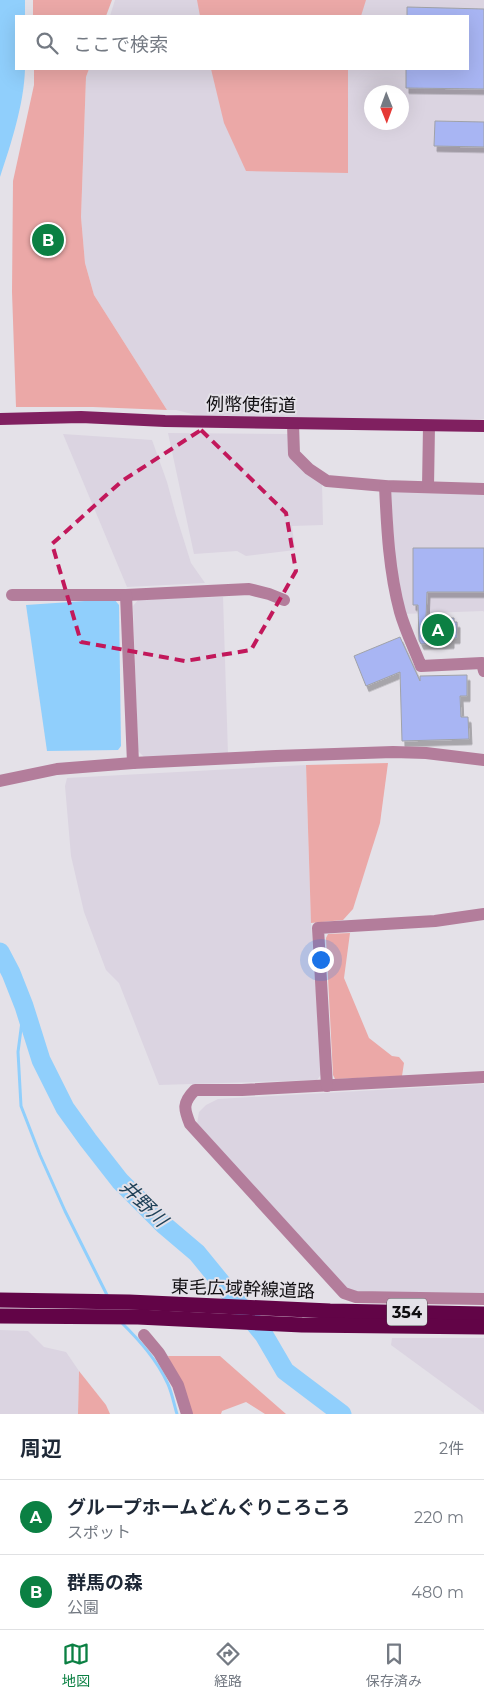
<!DOCTYPE html>
<html lang="ja">
<head>
<meta charset="utf-8">
<style>
  :root { --surface:#fff; --page:#f2f2f3; --text:#1f2937; --muted:#747a83; --line:#e0e1e3; --accent:#0b8043 }
  body { margin:0; font-family:Montserrat,"Noto Sans JP",sans-serif; background:var(--page); color:var(--text) }
  .compass { position:absolute; left:364px; top:85px; width:45px; height:45px; border-radius:50%; background:var(--surface); box-shadow:0 5px 20px #0002; rotate:179deg }
  .you { position:absolute; left:320px; top:959px; width:18px; height:18px; margin:-12px; border:4px solid #fff; border-radius:50%; background:#1a73e8; box-shadow:0 0 0 8px #1a73e833 }
  .badge { display:grid; place-items:center; width:32px; height:32px; border-radius:50%; background:var(--accent); color:#fff; font-size:16px; font-weight:700 }
  .pin { position:absolute; translate:-50% -50%; border:2px solid #fff; box-shadow:0 1px 5px #0006 }
  .list { margin:0; padding:0; list-style:none }
  h2 { display:flex; justify-content:space-between; align-items:center; height:65px; margin:0; padding:0 20px; font-size:21px }
  h2 small { font-size:16px; font-weight:400; color:var(--muted) }
  .list li { display:grid; grid-template-columns:32px 1fr auto; gap:15px; align-items:center; box-sizing:border-box; height:75px; padding:0 20px; border-top:1px solid var(--line) }
  .list b { display:block; font-size:19px; white-space:nowrap }
  .list p { margin:0; font-size:16px; white-space:nowrap; color:var(--muted) }
  .list em { font-size:16px; font-style:normal; color:var(--muted) }
  .icon { flex:none; width:28px; height:28px; fill:none; stroke:currentColor; stroke-width:2; stroke-linecap:round; stroke-linejoin:round }
  .map { position:relative; flex:none; width:484px; height:1414px; overflow:hidden }
  .search { position:absolute; background:var(--surface); box-shadow:0 5px 20px #0002; left:15px; right:15px; top:15px; height:55px; display:flex; align-items:center; gap:12px; box-sizing:border-box; padding:0 18px; border-radius:0px; color:var(--muted); font-size:19px }
  .sheet { height:215px; background:var(--surface) }
  nav { display:flex; justify-content:space-around; align-items:center; box-sizing:border-box; height:70px; border-top:1px solid var(--line); background:var(--surface); font-size:14px; color:var(--muted) }
  nav a { display:grid; justify-items:center; gap:2px }
  nav .on { color:var(--accent) }
  .map>svg:first-child { display:block }
</style>
</head>
<body>
<div class="map">
<svg width="484" height="1414" viewBox="0 0 484 1414">
  <defs>
    <filter id="shadow"><feDropShadow dx="3" dy="5.5" stdDeviation="0" flood-color="#0004"/></filter>
  </defs>
  <rect width="100%" height="100%" fill="#e4e1e8"/>
  <g fill="#dbd4e1" fill-rule="evenodd">
    <path d="M 115,0 L 484,0 L 484,419 L 309,420 L 200,416 L 176,410 L 167,410 L 94,295 L 85,263 L 81,217 L 86,77 L 89,69 L 468,69 L 468,16 L 110,16 ZM 372,92 L 402,92 L 402,122 L 372,122 Z"/>
    <polygon points="168,433 290,434 291,457 322,483 323,525 292,526 295,550 246,556 237,551 194,554"/>
    <polygon points="63,434 152,440 167,482 176,515 191,563 205,583 127,587"/>
    <polygon points="391,491 484,494 484,612 483,611 402,614 397,594"/>
    <polygon points="223,597 228,754 146,759 138,751 133,606 139,599"/>
    <polygon points="306,765 311,923 322,1073 317,1080 159,1085 119,983 106,970 84,912 71,856 65,786 67,778"/>
    <polygon points="484,1084 484,1295 363,1294 346,1290 197,1124 199,1112 206,1105 218,1099"/>
    <polygon points="0,1330 28,1331 44,1347 66,1352 79,1371 78,1414 0,1414"/>
    <polygon points="392,1338 484,1338 484,1413 391,1345"/>
  </g>
  <g fill="#eba8a7">
    <polygon points="33,0 112,0 106,16 33,16"/>
    <polygon points="197,0 366,0 361,16 200,16"/>
    <polygon points="34,69 89,69 86,77 81,217 85,263 94,295 167,410 93,407 16,407 12,292 13,181 34,85"/>
    <polygon points="211,69 348,69 348,173 246,171 224,123"/>
    <polygon points="388,763 380,823 353,909 343,920 311,923 306,765"/>
    <polygon points="350,933 344,978 369,1038 392,1056 399,1057 404,1063 402,1076 335,1079 333,1075 326,938 328,934"/>
    <polygon points="168,1356 220,1356 286,1414 265,1414 246,1402 222,1411 221,1414 190,1414"/>
    <polygon points="79,1371 106,1405 110,1414 78,1414"/>
  </g>
  <g fill="#90cffc">
    <path d="M 0,0 L 25,0 L 25,16 L 16,16 L 16,69 L 25,69 C 24,104 11,144 0,177 Z"/>
    <polygon points="114,599 119,605 121,746 118,750 47,751 26,605"/>
  </g>
  <g fill="none" stroke-linecap="round" stroke-linejoin="round">
    <g stroke="#90cffc" stroke-width="3">
      <polyline points="24,1006 18,1052 21,1106 40,1155 65,1211 108,1297"/>
      <path d="M 121,1322 C 140,1341 157,1360 168,1384 C 172,1393 174,1404 177,1414"/>
    </g>
    <polyline stroke="#90cffc" stroke-width="19" points="0,952 11,973 24,1006 41,1060 65,1108 88,1140 120,1181 164,1225 197,1253 264,1335 285,1371 342,1414"/>
  </g>
  <g fill="#a8b5f3" stroke="#a0a2a8" filter="url(#shadow)">
    <polygon points="407,7 484,9 484,89 406,88 406,69 468,69 468,16 407,16"/>
    <polygon points="435,121 484,122 484,147 434,146"/>
    <polygon points="413,548 484,548 484,592 427,592 426,618 454,618 454,622 457,622 457,638 451,638 451,643 421,644 419,640 418,605 413,605"/>
    <polygon points="400,637 420,681 420,676 467,675 467,696 460,696 461,717 468,717 469,739 402,741 400,672 366,686 354,656"/>
  </g>
  <g fill="none" stroke-linecap="round" stroke-linejoin="round">
    <g stroke="#b37d9b" stroke-width="12">
      <polyline points="293,424 294,454 309,469 327,481 385,486 484,489"/>
      <path d="M 385,486 C 387,529 389,571 400,612 C 405,630 414,648 421,666 L 482,663 L 484,671"/>
      <polyline points="428,487 429,426"/>
      <polyline points="12,595 126,595 249,589 269,594 284,600"/>
      <polyline points="126,595 133,763"/>
      <polyline points="0,781 57,769 133,763 276,756 393,752 426,753 484,760"/>
      <path d="M 484,1077 L 242,1090 L 195,1090 C 182,1103 184,1109 190,1124 L 344,1293 L 356,1297 L 484,1299"/>
      <polyline points="327,1086 318,928 435,921 484,914"/>
      <polyline points="144,1335 159,1353 178,1385 187,1414"/>
    </g>
    <polyline stroke="#802060" stroke-width="12" points="0,419 81,417 165,421 484,426"/>
    <g stroke="#620447" stroke-width="15">
      <polyline points="0,1300 129,1302 330,1311 484,1314"/>
      <polyline points="0,1316 138,1317 302,1325 484,1327"/>
    </g>
  </g>
  <path fill="none" stroke="#c2185b" stroke-width="4" stroke-dasharray="10 6" stroke-linejoin="round" d="M 201,430 L 286,513 L 296,571 L 251,650 L 185,661 L 81,642 L 52,544 L 122,481 Z"/>
  <g text-anchor="middle" stroke-width="4" stroke-linejoin="round" paint-order="stroke">
    <rect fill="#e4e1e8" stroke="#4f4d51" stroke-width="1" x="387" y="1298.5" width="40" height="27" rx="4"/>
    <g font-size="16" font-weight="bold" fill="#0f0d10">
      <text x="407" y="1318">354</text>
    </g>
    <g font-size="18" fill="#0f0d10" stroke="#e4e1e8">
      <text transform="translate(251 405) rotate(1)" y="6">例幣使街道</text>
      <text transform="translate(243 1289) rotate(2)" y="6">東毛広域幹線道路</text>
    </g>
    <g font-size="19" font-style="italic" fill="#1f4158" stroke="#e4e1e8">
      <text transform="translate(144 1203) rotate(44)" y="7">井野川</text>
    </g>
  </g>
</svg>
<svg class="compass" viewBox="-18 -18 36 36"><path d="M0-13l5 13h-10z" fill="#e53935"/><path d="M0 13l5-13h-10z" fill="#747a83"/></svg>
<div class="you"></div>
<div class="pin badge" style="left:438px;top:630px">A</div>
<div class="pin badge" style="left:48px;top:240px">B</div>
<div class="search"><svg class="icon" aria-label="search" viewBox="0 0 24 24"><circle cx="10" cy="10" r="6"/><path d="M15 15l6 6"/></svg>ここで検索</div>
</div>
<section class="sheet">
<h2>周辺<small>2件</small></h2>
<ul class="list">
<li><span class="badge">A</span><div><b>グループホームどんぐりころころ</b><p>スポット</p></div><em>220 m</em></li>
<li><span class="badge">B</span><div><b>群馬の森</b><p>公園</p></div><em>480 m</em></li>
</ul>
</section>
<nav>
<a class="on"><svg class="icon" aria-label="map" viewBox="0 0 24 24"><path d="M3 6l6-2 6 2 6-2v14l-6 2-6-2-6 2zM9 4v14M15 6v14"/></svg>地図</a>
<a><svg class="icon" aria-label="directions" viewBox="0 0 24 24"><path d="M12 3l9 9-9 9-9-9zM9 14v-3h6M13 9l2 2-2 2"/></svg>経路</a>
<a><svg class="icon" aria-label="saved" viewBox="0 0 24 24"><path d="M7 4h10v16l-5-4-5 4z"/></svg>保存済み</a>
</nav>
</body>
</html>
